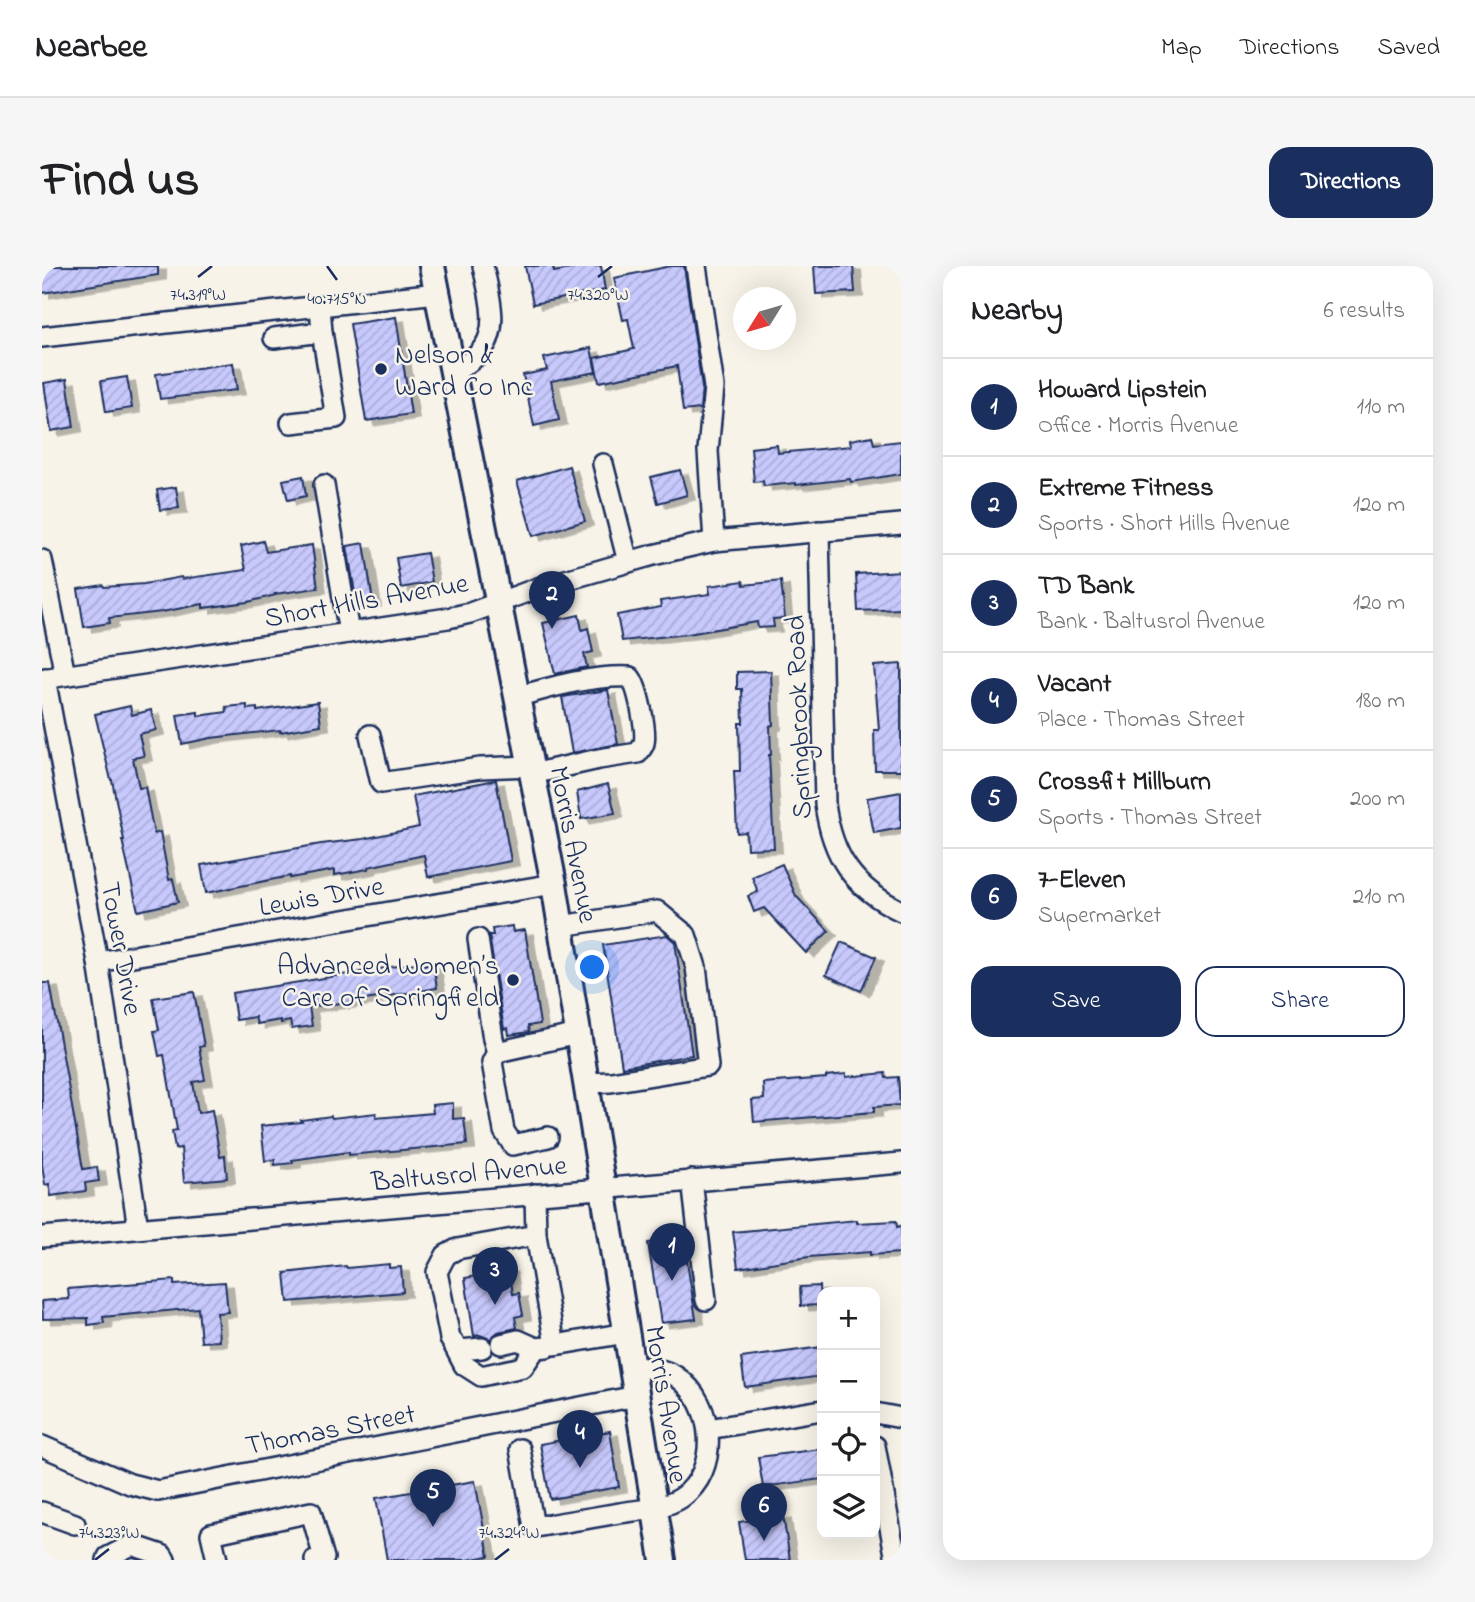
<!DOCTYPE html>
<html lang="en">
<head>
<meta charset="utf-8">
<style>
  :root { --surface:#fff; --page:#f6f6f6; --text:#202124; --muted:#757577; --line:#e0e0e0; --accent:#1b2f5e }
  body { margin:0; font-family:"Indie Flower",sans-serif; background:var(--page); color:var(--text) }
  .controls { position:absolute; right:21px; bottom:21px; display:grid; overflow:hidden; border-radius:14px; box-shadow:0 7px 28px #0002 }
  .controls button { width:63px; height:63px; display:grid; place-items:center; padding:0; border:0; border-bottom:2px solid var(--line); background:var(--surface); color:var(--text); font:35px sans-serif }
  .compass { position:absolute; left:691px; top:21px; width:63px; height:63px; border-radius:50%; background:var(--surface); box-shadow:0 7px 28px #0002; rotate:233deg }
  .you { position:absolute; left:551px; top:702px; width:24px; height:24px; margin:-18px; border:5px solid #fff; border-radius:50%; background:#1a73e8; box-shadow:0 0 0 10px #1a73e833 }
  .badge { display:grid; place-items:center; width:46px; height:46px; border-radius:50%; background:var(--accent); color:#fff; font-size:23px; font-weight:700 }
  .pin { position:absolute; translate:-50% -58px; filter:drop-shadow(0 2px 4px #0008) }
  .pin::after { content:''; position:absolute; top:37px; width:24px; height:21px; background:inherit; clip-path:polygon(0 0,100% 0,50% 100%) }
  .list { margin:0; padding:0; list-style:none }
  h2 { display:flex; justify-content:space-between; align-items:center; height:91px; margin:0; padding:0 28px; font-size:30px }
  h2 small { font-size:23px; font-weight:400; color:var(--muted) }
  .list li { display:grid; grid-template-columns:46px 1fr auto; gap:21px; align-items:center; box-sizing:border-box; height:98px; padding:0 28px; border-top:2px solid var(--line) }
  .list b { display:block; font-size:26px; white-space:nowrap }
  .list p { margin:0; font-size:23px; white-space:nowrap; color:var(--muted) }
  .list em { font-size:23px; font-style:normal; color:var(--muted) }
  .actions { display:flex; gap:14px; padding:21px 28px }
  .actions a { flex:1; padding:16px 0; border:2px solid var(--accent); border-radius:21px; text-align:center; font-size:24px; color:var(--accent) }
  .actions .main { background:var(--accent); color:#fff }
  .icon { flex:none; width:38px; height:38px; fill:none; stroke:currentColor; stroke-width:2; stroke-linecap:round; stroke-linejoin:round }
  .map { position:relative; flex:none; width:859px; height:1294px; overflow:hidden; border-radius:21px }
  header { display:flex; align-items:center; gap:42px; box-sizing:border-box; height:98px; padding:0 35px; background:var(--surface); border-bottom:2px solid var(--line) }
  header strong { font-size:33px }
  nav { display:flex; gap:38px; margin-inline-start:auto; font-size:24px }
  .intro { display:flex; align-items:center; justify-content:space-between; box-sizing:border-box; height:168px; padding:0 42px }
  h1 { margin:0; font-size:49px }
  .button { padding:18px 32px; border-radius:21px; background:var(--accent); color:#fff; font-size:24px; font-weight:700 }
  main { display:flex; gap:42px; padding:0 42px }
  aside { flex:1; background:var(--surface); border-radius:21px; box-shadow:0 7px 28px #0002 }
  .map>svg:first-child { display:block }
</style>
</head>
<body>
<header>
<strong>Nearbee</strong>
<nav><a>Map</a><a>Directions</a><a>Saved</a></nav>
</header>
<div class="intro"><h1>Find us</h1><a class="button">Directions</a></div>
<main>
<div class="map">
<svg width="859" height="1294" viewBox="0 0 859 1294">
  <defs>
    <pattern id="building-hatch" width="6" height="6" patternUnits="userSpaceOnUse" patternTransform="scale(1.75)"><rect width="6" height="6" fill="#c7c8fb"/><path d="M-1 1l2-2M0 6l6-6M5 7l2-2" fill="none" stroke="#aaacda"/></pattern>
    <filter id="shadow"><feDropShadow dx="8" dy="4.5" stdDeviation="0" flood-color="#0004"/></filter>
  </defs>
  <rect width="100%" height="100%" fill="#f7f3e8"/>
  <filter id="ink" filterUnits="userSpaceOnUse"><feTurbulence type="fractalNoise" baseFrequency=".0143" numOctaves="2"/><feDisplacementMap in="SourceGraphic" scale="14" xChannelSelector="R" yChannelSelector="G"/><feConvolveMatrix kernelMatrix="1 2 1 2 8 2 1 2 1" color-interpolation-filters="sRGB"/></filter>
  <g filter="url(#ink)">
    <g fill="url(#building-hatch)" stroke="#1b2f5e" stroke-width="2" filter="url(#shadow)">
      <polygon points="0,0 116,0 116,9 0,27"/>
      <polygon points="483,0 511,0 512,6 544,0 559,0 563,24 491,38"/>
      <polygon points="629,0 642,0 660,121 658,143 641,145 635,100 557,116 552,92 592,83 586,53 581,54 572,12"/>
      <polygon points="772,0 811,0 813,26 774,28"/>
      <polygon points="354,51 369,148 324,155 308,58"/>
      <polygon points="549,82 554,106 509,115 517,154 492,160 481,109 505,104 502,92"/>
      <polygon points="191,97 195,124 118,133 114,108"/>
      <polygon points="85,111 90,142 64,146 59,115"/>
      <polygon points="25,113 32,161 9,165 2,117"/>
      <polygon points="830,170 832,178 859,175 859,208 809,216 808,213 754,219 754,217 722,220 721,215 712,216 709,182 735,179 736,187 809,180 808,174"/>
      <polygon points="527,200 543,255 491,270 475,215"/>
      <polygon points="638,204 645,229 616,237 609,211"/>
      <polygon points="261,210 264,230 246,234 241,214"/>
      <polygon points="134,221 137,242 118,244 115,224"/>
      <polygon points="221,275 224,286 270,279 276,322 233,328 234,329 206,336 161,342 161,338 120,346 67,352 68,357 42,361 36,323 61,319 62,321 102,318 139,311 140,313 204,304 199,280"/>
      <polygon points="322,277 331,336 315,339 305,280"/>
      <polygon points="385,287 390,316 359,322 354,292"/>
      <polygon points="859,305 859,343 816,345 814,308"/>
      <polygon points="701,315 702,319 739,315 743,352 731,353 732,361 716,362 715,356 646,368 580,375 575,349 619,341 618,335 668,328 667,320"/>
      <polygon points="537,349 540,364 546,362 551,386 542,388 545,401 513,408 501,357"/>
      <polygon points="859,398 859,504 833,504 832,464 837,464 832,400"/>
      <polygon points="729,405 731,459 728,460 729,489 727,489 732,582 705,583 704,566 695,567 692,505 698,505 697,457 701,457 700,423 695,423 695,406"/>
      <polygon points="566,424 576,478 530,487 520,431"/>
      <polygon points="276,436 279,459 238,466 238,464 169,472 140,478 135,449 156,446 156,450 185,446 184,441 205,439 205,443 215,442 215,445"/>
      <polygon points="88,440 90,449 109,444 114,464 97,468 102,490 91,492 97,522 103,521 112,568 118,566 127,614 131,613 136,636 96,645 80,574 82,574 70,514 69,514 53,448"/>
      <polygon points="454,514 469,595 386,611 382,589 326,601 326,603 293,609 293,604 248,612 248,610 164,627 159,599 279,578 321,573 377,561 371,530"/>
      <polygon points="566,518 573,547 539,553 535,526"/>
      <polygon points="859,526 859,562 832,567 825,532"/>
      <polygon points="740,598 754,630 787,665 764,687 722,642 712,646 706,630 716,626 710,611"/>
      <polygon points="470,660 471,666 483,664 498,758 486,760 487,766 467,769 466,762 462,763 447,669 451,669 450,663"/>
      <polygon points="625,669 633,676 650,789 580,801 561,679"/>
      <polygon points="799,676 834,691 819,725 784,709"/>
      <polygon points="379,696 380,699 391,697 395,722 299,738 299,737 267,741 270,760 250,763 248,755 239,757 239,754 215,758 213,751 194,754 190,727"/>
      <polygon points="0,717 8,717 41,903 55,901 57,915 43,917 44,925 9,930 7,918 3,919 0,899"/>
      <polygon points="152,726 162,780 157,781 163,814 151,816 156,847 170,844 178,891 183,890 185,912 142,916 139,882 133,883 130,865 135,864 122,789 117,790 112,765 117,764 111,732"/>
      <polygon points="843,807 844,812 856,811 858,839 832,841 832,846 712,856 710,834 722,833 721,817 784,812 784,810 804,808 804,811"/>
      <polygon points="411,837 411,853 422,852 425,878 307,889 307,886 250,894 251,897 233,899 233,894 223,895 219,860 260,856 259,854 289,850 290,852 334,847 334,852 391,847 390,839"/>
      <polygon points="815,954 815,957 854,955 855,961 859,960 859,987 828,989 828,986 767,991 696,1002 691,966"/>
      <polygon points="641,971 654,1053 619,1057 606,977"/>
      <polygon points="347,998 347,1002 359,1001 361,1026 246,1036 243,1007 304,1000 305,1002"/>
      <polygon points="463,1001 467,1002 471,1028 477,1027 481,1049 473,1051 475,1062 456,1066 448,1073 438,1069 432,1070 423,1012 440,1009 440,1005"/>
      <polygon points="132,1014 132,1019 183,1016 186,1046 175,1047 177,1075 159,1076 156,1042 61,1051 62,1057 46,1059 46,1052 1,1053 0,1035 27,1033 26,1023"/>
      <polygon points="777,1020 778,1039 759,1040 758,1021"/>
      <polygon points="780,1081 780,1110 703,1121 699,1092"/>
      <polygon points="568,1165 577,1221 508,1233 498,1178"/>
      <polygon points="780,1183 780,1213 721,1221 716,1191"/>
      <polygon points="433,1215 447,1290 426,1294 345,1294 334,1232"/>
      <polygon points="741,1249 748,1294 703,1294 697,1256"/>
    </g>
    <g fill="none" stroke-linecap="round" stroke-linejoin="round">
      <g stroke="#1b2f5e" stroke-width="24">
        <g id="minor">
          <polyline points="654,0 672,121 666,185 672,275"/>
          <polyline points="0,71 395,27"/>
          <polyline points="232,72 280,66"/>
          <path d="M 411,107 C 421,100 434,93 441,82 C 458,61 446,24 441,0"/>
          <polyline points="249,157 294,152 280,66 278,40"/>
          <polyline points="561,198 586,296"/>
          <polyline points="282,219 307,367"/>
          <path d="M 777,265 L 783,538 C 790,590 811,622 859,645"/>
          <polyline points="0,294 23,409"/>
          <polyline points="3,412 56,696 96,962"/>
          <polyline points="0,413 406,352 428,347 496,322 611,289 672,275 859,258"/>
          <path d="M 474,431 C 510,421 550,409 588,411 C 596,420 605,465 602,477 C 601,481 598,484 596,487 L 557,493 L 490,508"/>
          <polyline points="328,469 339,517 438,502 488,500"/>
          <polyline points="519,660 615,645 644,669 654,701 666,800 569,816 544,817"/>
          <polyline points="436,673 451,773 455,786"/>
          <polyline points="56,696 512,618"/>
          <polyline points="506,871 471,879 462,865 450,796 455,786 536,768"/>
          <polyline points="650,914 664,1034"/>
          <polyline points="493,928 494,969 513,1079 584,1067"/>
          <polyline points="494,969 415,983 404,989 395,1006 408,1072 422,1099 439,1110 481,1101 494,1082"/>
          <polyline points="0,971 859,897"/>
          <polyline points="408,1073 418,1084 440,1082"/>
          <polyline points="459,1078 476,1074 494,1082 505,1081"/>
          <polyline points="833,1147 859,1152"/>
          <polyline points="666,1163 780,1144"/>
          <polyline points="0,1180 88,1218 116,1225 594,1130"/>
          <polyline points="833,1180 854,1294"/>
          <path d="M 478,1183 L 492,1261 C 520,1257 548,1252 577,1247 C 596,1244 622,1243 639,1232 C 679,1205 673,1137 635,1111 C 622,1102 604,1102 589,1101"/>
          <polyline points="0,1246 33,1258"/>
          <polyline points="65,1294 66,1291 90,1279 120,1289 123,1294"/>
          <polyline points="175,1294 169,1268 269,1246 282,1292 273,1294"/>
        </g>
      </g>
      <g stroke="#1b2f5e" stroke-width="30">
        <polyline id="major" points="390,0 512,618 621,1294"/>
      </g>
      <use href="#minor" stroke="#f7f3e8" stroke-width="19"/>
      <use href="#major" stroke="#f7f3e8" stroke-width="24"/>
    </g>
  </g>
  <path fill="none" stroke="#1b2f5e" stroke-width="2.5" d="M 285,0 L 295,14M 156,11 L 170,0M 556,11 L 570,0M 53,1294 L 67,1283M 453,1294 L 467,1283"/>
  <g fill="#1b2f5e" stroke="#f7f3e8" stroke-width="2.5">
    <circle cx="339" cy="103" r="7"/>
    <circle cx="471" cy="714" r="7"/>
  </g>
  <g text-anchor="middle" stroke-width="5" stroke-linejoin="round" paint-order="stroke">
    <g font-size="28" fill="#1b2f5e" stroke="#f7f3e8" text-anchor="start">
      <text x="353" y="97">Nelson &amp;<tspan x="353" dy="32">Ward Co Inc</tspan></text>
      <text x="457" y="708" text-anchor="end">Advanced Women’s<tspan x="457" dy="32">Care of Springfield</tspan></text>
    </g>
    <g font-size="28" fill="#1b2f5e" stroke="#f7f3e8">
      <text transform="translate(324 333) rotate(-10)" y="10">Short Hills Avenue</text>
      <text transform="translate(755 451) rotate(-92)" y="10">Springbrook Road</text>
      <text transform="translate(533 578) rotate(79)" y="10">Morris Avenue</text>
      <text transform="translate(279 629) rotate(-10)" y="10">Lewis Drive</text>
      <text transform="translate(81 682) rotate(80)" y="10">Tower Drive</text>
      <text transform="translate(427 906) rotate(-5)" y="10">Baltusrol Avenue</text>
      <text transform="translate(626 1138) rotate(81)" y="10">Morris Avenue</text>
      <text transform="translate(288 1162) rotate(-11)" y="10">Thomas Street</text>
    </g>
  </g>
  <g font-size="18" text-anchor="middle" fill="#1b2f5e" stroke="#f7f3e8" stroke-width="5" stroke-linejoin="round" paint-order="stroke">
    <text x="156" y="34">74.319°W</text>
    <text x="556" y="34">74.320°W</text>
    <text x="295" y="38">40.715°N</text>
    <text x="67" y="1272">74.323°W</text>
    <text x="467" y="1272">74.324°W</text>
  </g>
</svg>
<div class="controls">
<button>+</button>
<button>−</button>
<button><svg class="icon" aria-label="locate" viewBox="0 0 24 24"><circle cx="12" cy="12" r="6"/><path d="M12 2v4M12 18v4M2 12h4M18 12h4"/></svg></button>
<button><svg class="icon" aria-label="layers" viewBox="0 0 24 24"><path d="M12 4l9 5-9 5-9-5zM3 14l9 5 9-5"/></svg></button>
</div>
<svg class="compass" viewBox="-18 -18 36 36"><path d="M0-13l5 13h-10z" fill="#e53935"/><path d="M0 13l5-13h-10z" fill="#757577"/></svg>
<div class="you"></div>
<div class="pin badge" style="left:630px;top:1015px">1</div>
<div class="pin badge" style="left:510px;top:363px">2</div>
<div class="pin badge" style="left:453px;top:1039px">3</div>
<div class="pin badge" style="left:538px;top:1202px">4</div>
<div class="pin badge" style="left:391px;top:1261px">5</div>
<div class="pin badge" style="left:722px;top:1275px">6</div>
</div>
<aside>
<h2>Nearby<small>6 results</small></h2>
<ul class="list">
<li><span class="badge">1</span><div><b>Howard Lipstein</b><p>Office · Morris Avenue</p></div><em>110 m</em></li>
<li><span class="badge">2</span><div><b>Extreme Fitness</b><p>Sports · Short Hills Avenue</p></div><em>120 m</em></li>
<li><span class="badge">3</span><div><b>TD Bank</b><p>Bank · Baltusrol Avenue</p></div><em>120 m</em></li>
<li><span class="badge">4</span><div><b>Vacant</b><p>Place · Thomas Street</p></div><em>180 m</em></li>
<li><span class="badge">5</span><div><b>Crossfit Millburn</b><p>Sports · Thomas Street</p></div><em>200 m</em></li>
<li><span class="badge">6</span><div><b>7-Eleven</b><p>Supermarket</p></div><em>210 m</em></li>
</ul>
<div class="actions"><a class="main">Save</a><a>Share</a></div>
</aside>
</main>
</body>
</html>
